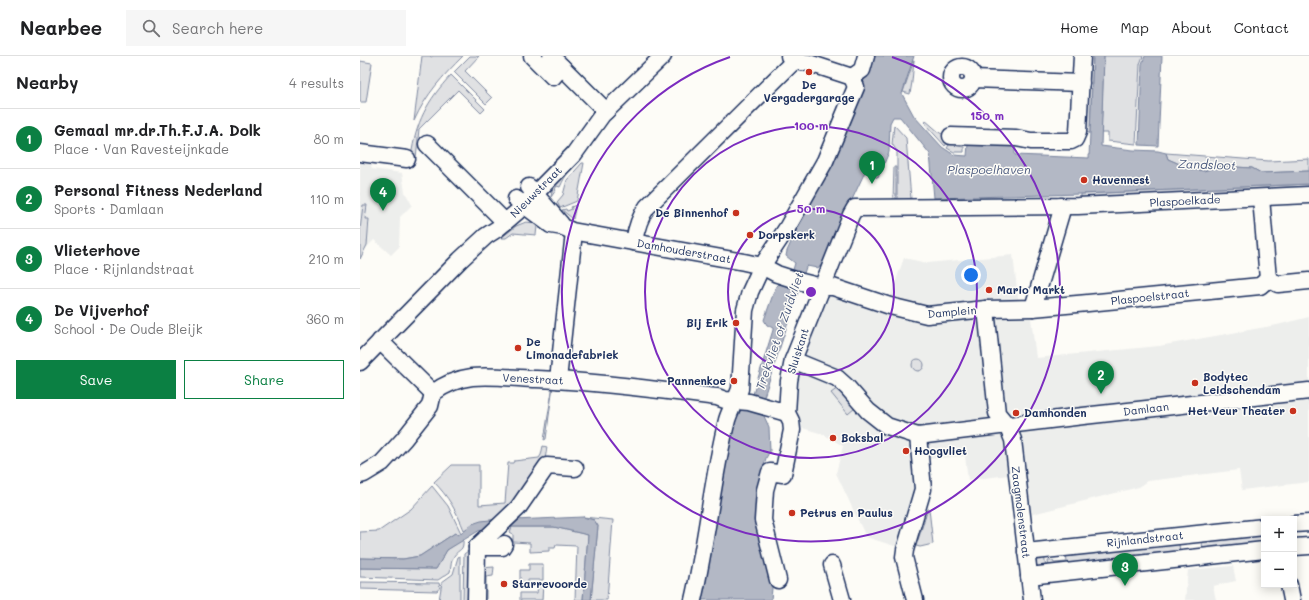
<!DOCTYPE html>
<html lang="en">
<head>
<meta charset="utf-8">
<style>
  :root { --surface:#fff; --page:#f6f6f6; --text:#202124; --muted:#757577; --line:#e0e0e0; --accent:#0b8043 }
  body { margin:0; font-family:Mali,sans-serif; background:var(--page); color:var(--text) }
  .controls { position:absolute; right:12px; bottom:12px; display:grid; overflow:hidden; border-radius:0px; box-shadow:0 2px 10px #0003 }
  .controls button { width:36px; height:36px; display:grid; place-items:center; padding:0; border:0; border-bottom:1px solid var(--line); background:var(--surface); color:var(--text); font:20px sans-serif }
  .you { position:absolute; left:611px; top:219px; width:14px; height:14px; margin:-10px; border:3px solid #fff; border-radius:50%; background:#1a73e8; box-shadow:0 0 0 6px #1a73e833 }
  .badge { display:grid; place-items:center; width:26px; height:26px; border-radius:50%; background:var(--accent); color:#fff; font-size:13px; font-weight:700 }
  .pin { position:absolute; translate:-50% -33px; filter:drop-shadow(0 1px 2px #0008) }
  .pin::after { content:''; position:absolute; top:21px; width:14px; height:12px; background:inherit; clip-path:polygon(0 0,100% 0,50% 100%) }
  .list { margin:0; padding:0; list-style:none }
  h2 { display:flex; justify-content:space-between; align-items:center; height:52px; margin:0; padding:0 16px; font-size:17px }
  h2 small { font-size:13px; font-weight:400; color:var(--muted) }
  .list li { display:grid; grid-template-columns:26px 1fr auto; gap:12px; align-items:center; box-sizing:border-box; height:60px; padding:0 16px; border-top:1px solid var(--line) }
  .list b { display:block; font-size:15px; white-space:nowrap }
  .list p { margin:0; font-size:13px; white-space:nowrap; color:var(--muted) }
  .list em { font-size:13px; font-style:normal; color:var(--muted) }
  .actions { display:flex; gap:8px; padding:12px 16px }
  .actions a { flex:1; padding:9px 0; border:1px solid var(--accent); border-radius:0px; text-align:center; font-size:14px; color:var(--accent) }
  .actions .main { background:var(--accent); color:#fff }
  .icon { flex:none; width:22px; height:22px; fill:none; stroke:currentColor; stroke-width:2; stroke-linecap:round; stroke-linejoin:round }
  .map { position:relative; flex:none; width:949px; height:544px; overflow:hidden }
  header { display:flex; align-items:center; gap:24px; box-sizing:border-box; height:56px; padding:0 20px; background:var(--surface); border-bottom:1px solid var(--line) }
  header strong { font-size:19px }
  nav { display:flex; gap:22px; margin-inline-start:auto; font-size:14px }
  .search { width:280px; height:36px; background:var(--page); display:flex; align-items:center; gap:10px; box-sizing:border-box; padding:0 14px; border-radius:0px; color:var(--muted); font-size:15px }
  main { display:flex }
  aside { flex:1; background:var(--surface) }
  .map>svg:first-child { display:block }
</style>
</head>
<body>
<header>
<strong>Nearbee</strong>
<div class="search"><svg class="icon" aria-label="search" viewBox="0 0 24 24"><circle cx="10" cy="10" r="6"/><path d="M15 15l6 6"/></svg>Search here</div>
<nav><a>Home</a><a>Map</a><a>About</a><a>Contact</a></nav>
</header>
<main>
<aside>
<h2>Nearby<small>4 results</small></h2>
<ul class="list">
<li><span class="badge">1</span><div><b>Gemaal mr.dr.Th.F.J.A. Dolk</b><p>Place · Van Ravesteijnkade</p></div><em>80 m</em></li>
<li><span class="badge">2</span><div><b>Personal Fitness Nederland</b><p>Sports · Damlaan</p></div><em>110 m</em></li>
<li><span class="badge">3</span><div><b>Vlieterhove</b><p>Place · Rijnlandstraat</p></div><em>210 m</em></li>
<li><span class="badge">4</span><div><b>De Vijverhof</b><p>School · De Oude Bleijk</p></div><em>360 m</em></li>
</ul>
<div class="actions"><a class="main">Save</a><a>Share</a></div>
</aside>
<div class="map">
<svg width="949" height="544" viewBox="0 0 949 544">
  <rect width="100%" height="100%" fill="#fdfcf7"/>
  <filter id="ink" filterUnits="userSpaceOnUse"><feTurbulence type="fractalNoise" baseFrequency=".025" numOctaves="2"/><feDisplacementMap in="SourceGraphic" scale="8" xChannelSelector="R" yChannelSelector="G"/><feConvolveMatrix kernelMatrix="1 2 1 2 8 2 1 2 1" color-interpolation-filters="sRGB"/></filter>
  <g filter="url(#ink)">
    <g fill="#edeeec">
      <polygon points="0,101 10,103 12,113 42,117 45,136 52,149 40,161 39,191 31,199 14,184 0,198"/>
      <polygon points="653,199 658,242 671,262 676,302 799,290 917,269 949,261 949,426 882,434 879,414 788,425 779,431 669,459 664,417 608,424 605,400 556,404 559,431 541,492 506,481 476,417 483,390 463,378 422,366 436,301 463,237 526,253 544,202 567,207"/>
      <polygon points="873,510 876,525 853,530 856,544 825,544 828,514"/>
    </g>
    <g fill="#e0e1e3" stroke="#7e88a0">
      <path d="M 62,0 L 70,0 L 71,1 L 73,0 L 103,0 C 83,20 66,38 54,65 Z"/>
      <polygon points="110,0 119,0 105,15 132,42 126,48 94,16"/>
      <polygon points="727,0 733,0 730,77 723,76"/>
      <polygon points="744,0 783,0 780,8 776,88 748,85 748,77 741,77"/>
      <polygon points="554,4 552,26 550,38 543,36"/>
      <polygon points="0,5 12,7 6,46 0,46"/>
      <path d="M 91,19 L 125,53 L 121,57 L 98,34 L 59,73 L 56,102 L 51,101 C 56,66 67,45 91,19 Z"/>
      <polygon points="565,64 580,77 589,81 589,84 585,90 566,69"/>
      <polygon points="534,69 546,82 551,143 537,144 537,95 532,88"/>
      <polygon points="593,83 593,86 597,90 604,91 604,96 594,96 587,92"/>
      <polygon points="806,97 909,105 949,103 949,115 901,117 892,112 859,110 844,115 831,113 815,106 808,103"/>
      <polygon points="222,107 224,107 217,145 200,152 197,146 203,139 207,124"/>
      <polygon points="534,111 536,111 536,144 533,144"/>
      <path d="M 207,112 L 210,114 C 205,120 203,125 200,131 L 197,130 L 195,133 L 196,134 L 191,141 L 193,129 Z"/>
      <polygon points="949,128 949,131 721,144 721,138"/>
      <polygon points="3,149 7,149 5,163 9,163 7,189 0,203 0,174"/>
      <polygon points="216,149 213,163 202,154 206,153 207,155 212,153 211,151"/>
      <polygon points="166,166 174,167 177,170 176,179 153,177 146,182 141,182 156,170"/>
      <circle cx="558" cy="309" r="6"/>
      <polygon points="193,329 186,383 184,384"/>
      <polygon points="478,332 495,352 488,358 471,337"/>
      <path d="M 183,390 L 187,391 L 184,410 L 144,462 L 104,474 C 97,456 88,440 74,426 L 92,409 L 119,409 L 119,449 L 145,447 L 148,407 L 153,407 L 154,405 L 179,402 L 181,399 Z"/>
      <polygon points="72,430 88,450 101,477 98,479 95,477 60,500 43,503 0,502 0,476 19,475 51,453"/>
      <polygon points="568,453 569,453 573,488 560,491 556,490"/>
      <polygon points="223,461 253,464 247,544 231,544 238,470 234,464"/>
      <polygon points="152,471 194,471 228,479 223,544 215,544 217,490 196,489 195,492 189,492 189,495 170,496 170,487 153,486 153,478 150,476"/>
      <polygon points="904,474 904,492 843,498 842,485"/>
      <path d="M 103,483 C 104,496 99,492 94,500 C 91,504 91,511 90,516 L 78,524 L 0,521 L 0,512 L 76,513 L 87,494 Z"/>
      <polygon points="819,487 820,500 689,514 688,505 693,505 694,507 707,506 706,499"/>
      <polygon points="114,494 108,544 103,544 104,498 108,495"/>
      <polygon points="684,497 686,514 678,513 675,505 676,502"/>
      <polygon points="100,500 100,544 79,544 82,526 93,518 98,501"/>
      <polygon points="169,508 183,508 183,524 168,524 168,532 160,532 160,514 169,514"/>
      <polygon points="134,511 133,520 126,521 126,544 119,544 120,512"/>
      <polygon points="0,526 79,527 80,531 77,535 0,533"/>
      <polygon points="178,528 183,528 182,544 160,544 160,537 177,537"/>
    </g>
    <g fill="#b3b8c5" stroke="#76819c">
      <polygon points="513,0 554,0 542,38 554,60 582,91 594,99 607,100 608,88 655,89 655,99 729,102 733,0 744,0 741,90 773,94 798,95 806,97 808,103 815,106 831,113 844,115 859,110 892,112 901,117 949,115 949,128 721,138 574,142 570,98 540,61 533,61 530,67 529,96 518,122 507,117 511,104 511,103 461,210 457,212 447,210 446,211 399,356 403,358 409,371 410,395 406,402 398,433 413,520 411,544 341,544 376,355 389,351 413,274 413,272 407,269 404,264 416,230 419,227 422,227 432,217 435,207 426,200 427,195 498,40"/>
      <polygon points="785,0 802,0 798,90 779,89 782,8"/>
      <polygon points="223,461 234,464 238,470 231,544 223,544 228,479 194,471 152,471 120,474 87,494 76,513 0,512 0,502 43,503 60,500 95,477 98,479 112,468 121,465 139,463 154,464"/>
    </g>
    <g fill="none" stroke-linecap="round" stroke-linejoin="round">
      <g stroke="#1b2f5e" stroke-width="19">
        <g id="minor">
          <polyline points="172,0 193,21 202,11"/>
          <polyline points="191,0 246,55"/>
          <polyline points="429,0 434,5 449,7 492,21"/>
          <circle cx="602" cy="22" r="11"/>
          <polyline points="492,21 502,14 506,0"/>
          <polyline points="613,23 721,27"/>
          <polyline points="591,80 656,82 671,85 711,85 715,83 718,76 722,0"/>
          <polyline points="67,88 145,166"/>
          <polyline points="0,97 47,103"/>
          <polyline points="169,131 201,168"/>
          <polyline points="901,142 908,223"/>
          <polyline points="156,143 191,169 203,171 212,175 384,206 402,210 417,218 442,226 462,231 473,231 530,250 567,259 626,253 673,252 728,247 900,230 908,223"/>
          <path d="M 274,186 C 276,173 279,162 287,151 L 434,5"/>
          <polyline points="908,223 918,228 949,225"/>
          <polyline points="673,252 701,157 701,150"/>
          <polyline points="626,253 637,357 647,369 653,384 672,544"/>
          <polyline points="20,285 73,337"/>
          <polyline points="433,304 477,322 487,331 508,355 527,370 558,380 723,360 949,335"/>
          <polyline points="0,306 100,204 126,180 137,173 157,156 214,98 242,59 303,0"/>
          <polyline points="198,324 214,176"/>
          <path d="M 0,419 L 4,418 L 22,407 L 44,383 L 70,350 L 73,337 C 85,328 97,323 112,321 C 131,319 156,322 176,323 C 236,325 296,334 357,341 L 365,344 L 389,346 L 427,357"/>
          <polyline points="934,468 949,467"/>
          <polyline points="117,491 158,452 187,410 215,412"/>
          <polyline points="934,491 949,490"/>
          <polyline points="666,496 904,471"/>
          <polyline points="472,509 482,544"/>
          <polyline points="669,520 904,494"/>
          <polyline points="418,524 403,464 405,434 410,416 423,418 432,374 431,365 427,357 429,325 433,304 491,159 495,152 718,150 949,139"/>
          <polyline points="929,529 932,544"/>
          <polyline points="116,544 117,491 142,491 144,488"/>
          <path d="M 333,544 C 347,485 352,423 367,364 C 370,354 376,344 380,333 L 385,254 L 390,236 L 402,210 L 427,172 L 465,105 L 496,31 L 492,21"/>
          <polyline points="555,544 544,501 545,494 563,433 558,380"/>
        </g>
      </g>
      <use href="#minor" stroke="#fdfcf7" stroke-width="16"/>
    </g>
  </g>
  <g fill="none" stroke="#7b2cbf" stroke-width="2">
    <circle cx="451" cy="236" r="83"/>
    <circle cx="451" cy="236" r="166"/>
    <path d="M532 1A249 249 0 1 1 370 1"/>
  </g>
  <g fill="#c8321e" stroke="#fdfcf7" stroke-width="1.5">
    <circle cx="449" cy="16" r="4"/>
    <circle cx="724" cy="124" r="4"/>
    <circle cx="376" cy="157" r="4"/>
    <circle cx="390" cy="179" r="4"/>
    <circle cx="629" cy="234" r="4"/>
    <circle cx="376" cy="267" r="4"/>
    <circle cx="158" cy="292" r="4"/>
    <circle cx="374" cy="325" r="4"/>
    <circle cx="835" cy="327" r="4"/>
    <circle cx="933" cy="355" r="4"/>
    <circle cx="656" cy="357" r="4"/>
    <circle cx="473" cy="382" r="4"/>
    <circle cx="546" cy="395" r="4"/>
    <circle cx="432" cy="457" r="4"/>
    <circle cx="144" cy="528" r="4"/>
  </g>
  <g text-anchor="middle" stroke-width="3" stroke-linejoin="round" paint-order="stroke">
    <g font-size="11" font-weight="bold" fill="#1b2f5e" stroke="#fdfcf7" text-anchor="start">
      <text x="449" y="33" text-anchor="middle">De<tspan x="449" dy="13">Vergadergarage</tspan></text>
      <text x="732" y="128">Havennest</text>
      <text x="368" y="161" text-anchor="end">De Binnenhof</text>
      <text x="398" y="183">Dorpskerk</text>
      <text x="637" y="238">Mario Markt</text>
      <text x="368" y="271" text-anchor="end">Bij Erik</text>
      <text x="166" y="290">De<tspan x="166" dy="13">Limonadefabriek</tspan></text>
      <text x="843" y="325">Bodytec<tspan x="843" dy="13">Leidschendam</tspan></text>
      <text x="366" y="329" text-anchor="end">Pannenkoe</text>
      <text x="925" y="359" text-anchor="end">Het Veur Theater</text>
      <text x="664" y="361">Damhonden</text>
      <text x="481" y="386">Boksbal</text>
      <text x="554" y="399">Hoogvliet</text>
      <text x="440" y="461">Petrus en Paulus</text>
      <text x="152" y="532">Starrevoorde</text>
    </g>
    <g font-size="11" fill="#1b2f5e" stroke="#fdfcf7">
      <text transform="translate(176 136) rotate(-45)" y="4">Nieuwstraat</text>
      <text transform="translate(825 145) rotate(-3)" y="4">Plaspoelkade</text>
      <text transform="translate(324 195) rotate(10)" y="4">Damhouderstraat</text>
      <text transform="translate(790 241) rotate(-6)" y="4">Plaspoelstraat</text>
      <text transform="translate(592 256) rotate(-5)" y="4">Damplein</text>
      <text transform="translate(438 295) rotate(-72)" y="4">Sluiskant</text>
      <text transform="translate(173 323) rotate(3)" y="4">Venestraat</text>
      <text transform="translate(786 353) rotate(-7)" y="4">Damlaan</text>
      <text transform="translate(661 456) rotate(83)" y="4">Zaagmolenstraat</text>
      <text transform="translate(785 483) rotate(-6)" y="4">Rijnlandstraat</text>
    </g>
    <g font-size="12" font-style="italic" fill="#49587d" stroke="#fdfcf7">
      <text transform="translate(847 109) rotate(2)" y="4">Zandsloot</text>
      <text x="629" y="118">Plaspoelhaven</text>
      <text transform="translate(420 275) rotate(-71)" y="4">Trekvliet of Zuidvliet</text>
    </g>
  </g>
  <circle cx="451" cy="236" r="6" fill="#7b2cbf" stroke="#fdfcf7" stroke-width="2"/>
  <g font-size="12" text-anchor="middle" font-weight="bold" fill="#7b2cbf" stroke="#fdfcf7" stroke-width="3" stroke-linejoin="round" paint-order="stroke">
    <text x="627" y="64">150 m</text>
    <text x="451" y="74">100 m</text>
    <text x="451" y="157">50 m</text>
  </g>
</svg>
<div class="controls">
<button>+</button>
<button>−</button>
</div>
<div class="you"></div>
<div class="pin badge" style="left:512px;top:128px">1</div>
<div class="pin badge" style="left:741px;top:338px">2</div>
<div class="pin badge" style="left:765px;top:530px">3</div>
<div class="pin badge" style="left:23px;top:155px">4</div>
</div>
</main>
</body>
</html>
